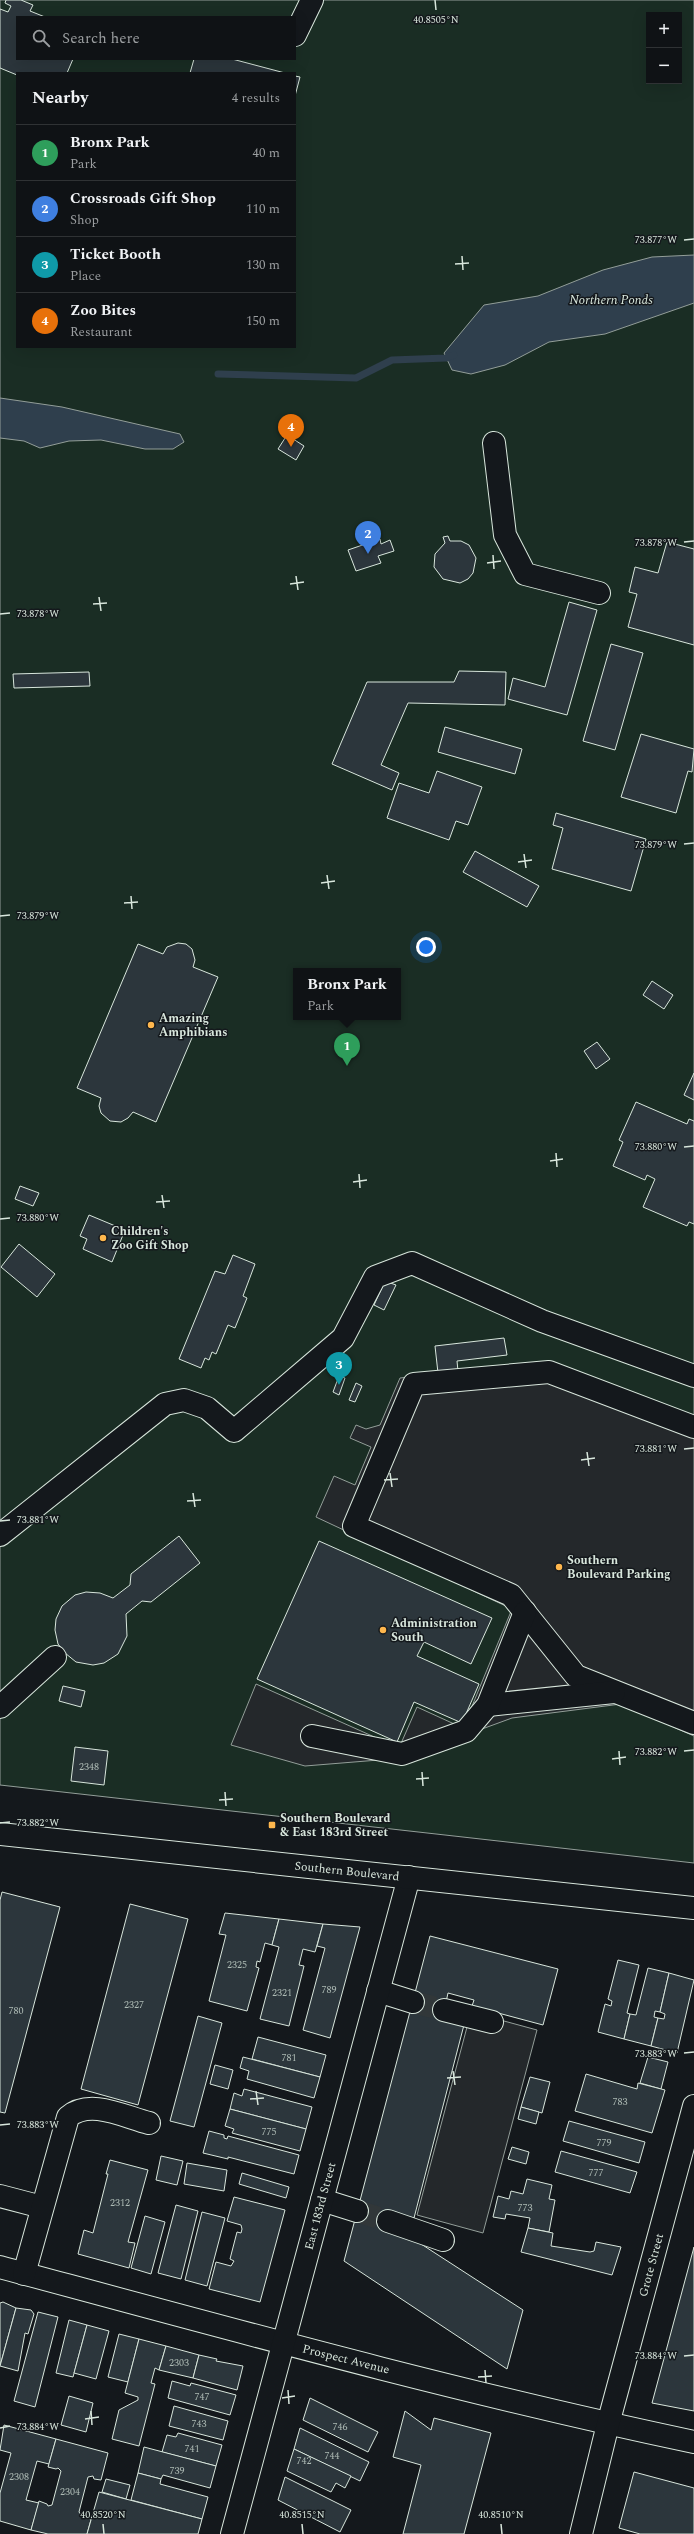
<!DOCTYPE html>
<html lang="en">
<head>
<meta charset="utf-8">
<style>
  :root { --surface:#0f1215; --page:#1d2022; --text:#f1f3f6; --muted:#9b9ea0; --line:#2f3234; --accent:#ea580c }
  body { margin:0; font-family:Spectral,serif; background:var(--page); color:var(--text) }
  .controls { position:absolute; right:12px; top:12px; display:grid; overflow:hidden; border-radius:0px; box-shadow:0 4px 16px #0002 }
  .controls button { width:36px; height:36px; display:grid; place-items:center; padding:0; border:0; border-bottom:1px solid var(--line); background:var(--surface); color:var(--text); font:20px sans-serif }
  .you { position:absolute; left:426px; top:947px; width:14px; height:14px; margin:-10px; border:3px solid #fff; border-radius:50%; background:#1a73e8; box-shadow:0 0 0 6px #1a73e833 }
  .badge { display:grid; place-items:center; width:26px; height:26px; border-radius:50%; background:var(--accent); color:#fff; font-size:13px; font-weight:700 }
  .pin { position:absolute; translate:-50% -33px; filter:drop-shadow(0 1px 2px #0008) }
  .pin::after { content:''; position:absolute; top:21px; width:14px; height:12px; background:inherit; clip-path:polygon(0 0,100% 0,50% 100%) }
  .popup { position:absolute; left:293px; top:968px; width:108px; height:52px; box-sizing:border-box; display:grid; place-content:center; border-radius:0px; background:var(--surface); filter:drop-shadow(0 1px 3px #0005); font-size:13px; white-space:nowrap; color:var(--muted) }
  .popup b { font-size:15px; color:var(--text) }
  .popup::after { content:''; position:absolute; left:50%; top:100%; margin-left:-8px; border:8px solid transparent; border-top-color:var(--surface) }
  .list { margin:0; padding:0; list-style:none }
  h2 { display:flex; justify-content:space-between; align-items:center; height:52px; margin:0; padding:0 16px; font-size:17px }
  h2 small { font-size:13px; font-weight:400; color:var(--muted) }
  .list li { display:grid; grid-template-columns:26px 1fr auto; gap:12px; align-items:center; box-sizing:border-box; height:56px; padding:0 16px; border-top:1px solid var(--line) }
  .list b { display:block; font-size:15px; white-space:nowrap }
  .list p { margin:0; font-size:13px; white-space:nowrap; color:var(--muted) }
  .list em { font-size:13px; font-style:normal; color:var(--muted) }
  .icon { flex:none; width:22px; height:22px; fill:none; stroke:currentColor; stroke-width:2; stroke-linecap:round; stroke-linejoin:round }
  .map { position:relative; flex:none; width:694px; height:2534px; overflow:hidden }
  .search { position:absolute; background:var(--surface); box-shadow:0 4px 16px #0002; left:16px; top:16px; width:280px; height:44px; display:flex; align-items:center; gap:10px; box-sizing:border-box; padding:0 14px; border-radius:0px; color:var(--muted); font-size:15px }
  .panel { position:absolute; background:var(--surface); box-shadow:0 4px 16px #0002; left:16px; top:72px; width:280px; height:276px; border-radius:0px }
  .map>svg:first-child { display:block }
</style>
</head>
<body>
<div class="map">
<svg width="694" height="2534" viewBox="0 0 694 2534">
  <rect width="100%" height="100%" fill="#14181c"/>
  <path fill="#1a2d24" stroke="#939e99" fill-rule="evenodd" d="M 0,0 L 694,0 L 694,1863 L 0,1785 ZM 649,15 L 679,15 L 679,81 L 649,81 ZM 17,17 L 295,17 L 295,59 L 17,59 ZM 17,73 L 295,73 L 295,347 L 17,347 ZM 296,971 L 398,971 L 398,1017 L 296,1017 Z"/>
  <g fill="#24282b" stroke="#939e99">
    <polygon points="547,1362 694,1417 694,1736 621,1704 512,1718 403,1758 305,1766 231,1745 256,1684 399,1748 417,1707 463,1728 512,1609 316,1517 334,1476 355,1485 371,1447 350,1438 356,1425 366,1429 380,1425 400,1378"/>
    <polygon points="471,2012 537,2030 483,2233 417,2215"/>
  </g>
  <g fill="#2f3f4d" stroke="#939e99">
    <polygon points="694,255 694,303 605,334 549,342 505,365 471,374 452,370 444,353 484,305 538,296 603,270 652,257"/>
    <polygon points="0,398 62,407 180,434 184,442 173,449 145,449 101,440 69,441 40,448 24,441 0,438"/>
  </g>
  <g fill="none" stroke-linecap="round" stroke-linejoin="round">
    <polyline stroke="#2f3f4d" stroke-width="7" points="218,374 356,378 392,360 446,358 454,355"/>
  </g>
  <g fill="#2c363c" stroke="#d8e6dc">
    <polygon points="6,0 21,0 33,5 30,11 45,17 17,17 17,59 73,59 67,73 17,73 17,75 0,68 0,9 8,12 11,6 5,3"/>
    <polygon points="194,59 232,59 285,73 190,73"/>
    <polygon points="295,76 300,77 295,96"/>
    <polygon points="287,435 304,446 296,460 278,449"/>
    <polygon points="448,536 450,541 461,541 469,545 476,558 473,573 468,579 460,583 443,579 434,567 435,554 445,543 443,537"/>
    <polygon points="380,539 381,544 390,540 394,551 378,556 381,563 356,571 348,550"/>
    <polygon points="667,542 694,549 694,645 628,627 637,594 629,592 635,567 658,573"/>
    <polygon points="569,602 597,610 567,715 508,699 513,678 545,687"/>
    <polygon points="611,644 643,653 615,750 583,741"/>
    <polygon points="459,671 506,672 505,705 408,703 381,765 399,773 392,790 332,764 367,682 454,682"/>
    <polygon points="89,672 90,686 14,688 13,674"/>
    <polygon points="445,727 522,749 515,774 438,752"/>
    <polygon points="641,734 694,749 692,772 688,771 676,813 621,797"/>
    <polygon points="437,771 482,787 468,825 456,821 449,840 387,818 399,783 429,793"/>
    <polygon points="556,813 646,839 631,891 552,869 563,828 553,825"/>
    <polygon points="475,851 539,886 527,907 463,872"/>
    <polygon points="178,943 186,944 192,949 195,960 193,967 218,977 156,1122 133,1112 128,1118 121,1122 110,1121 101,1113 99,1106 101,1098 77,1088 138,944 163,954 167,947"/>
    <polygon points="652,981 673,995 664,1009 643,995"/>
    <polygon points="597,1042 610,1059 596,1069 584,1051"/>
    <polygon points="694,1073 694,1100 684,1095"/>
    <polygon points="636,1102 687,1124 689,1119 694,1121 694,1224 689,1222 687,1226 643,1207 655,1179 647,1175 645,1180 613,1166 623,1142 619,1140"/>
    <polygon points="20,1186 39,1193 33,1206 15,1199"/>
    <polygon points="89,1215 125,1230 112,1262 83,1249 87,1239 80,1236"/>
    <polygon points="19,1244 55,1274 37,1297 1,1267"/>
    <polygon points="233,1255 255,1264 243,1296 247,1298 235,1328 228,1325 216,1354 212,1352 209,1360 205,1358 201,1368 179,1359 215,1271 225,1274"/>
    <polygon points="385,1281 396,1285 384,1310 374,1305"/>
    <polygon points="504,1338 507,1355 457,1361 458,1371 438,1373 435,1346"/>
    <polygon points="339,1376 345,1378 339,1395 333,1392"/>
    <polygon points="356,1383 362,1386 355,1402 349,1400"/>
    <polygon points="179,1536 200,1563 151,1602 142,1601 126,1614 127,1636 118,1654 104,1663 93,1665 76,1662 65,1653 58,1644 55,1630 56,1619 62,1606 75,1595 86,1592 100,1593 113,1598 130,1585 131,1574"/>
    <polygon points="319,1541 492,1618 471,1664 424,1642 417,1656 479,1684 462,1723 414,1702 397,1742 257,1679"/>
    <polygon points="63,1686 85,1691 81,1707 59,1701"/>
    <polygon points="75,1747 108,1751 104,1785 71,1781"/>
    <polygon points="2,1892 60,1907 5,2113 0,2112 0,1900"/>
    <polygon points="130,1904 188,1919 138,2105 81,2089"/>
    <polygon points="225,1913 279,1919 272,1945 265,1943 260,1962 257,1961 256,1967 259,1968 247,2011 209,2001 226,1935 219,1934"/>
    <polygon points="279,1919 323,1924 315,1952 303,1949 299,1965 304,1966 289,2026 260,2019 279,1947 272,1945"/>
    <polygon points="323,1924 360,1927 330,2038 303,2030 325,1948 317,1946"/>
    <polygon points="430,1936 558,1969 543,2025 472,2006 474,2000 448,1993 443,2016 465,2021 414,2218 390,2212 401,2231 523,2310 507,2369 344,2261"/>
    <polygon points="618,1960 639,1965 627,2013 630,2014 624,2039 598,2032 605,2004 611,2006 612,2001 608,1999"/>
    <polygon points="648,1968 669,1973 660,2012 655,2011 654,2017 658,2018 651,2046 624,2039 630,2014 636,2015"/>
    <polygon points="669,1973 694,1980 677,2053 651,2046 658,2018 664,2019 665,2014 660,2012"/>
    <polygon points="198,2016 222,2023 194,2127 170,2121"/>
    <polygon points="258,2037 326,2055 320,2077 252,2059"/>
    <polygon points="243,2057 320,2077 314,2098 247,2079 249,2071 240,2068"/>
    <polygon points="648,2057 668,2062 661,2089 640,2083"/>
    <polygon points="215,2065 233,2070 228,2089 210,2084"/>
    <polygon points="586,2074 637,2089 638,2083 665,2090 652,2133 575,2111"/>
    <polygon points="530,2077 550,2082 542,2113 521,2107"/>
    <polygon points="244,2089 312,2107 306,2129 230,2109 234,2093 242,2096"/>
    <polygon points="521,2107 539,2112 536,2124 518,2119"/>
    <polygon points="230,2109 306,2129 300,2151 232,2133 234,2129 225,2126"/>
    <polygon points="569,2121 645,2142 639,2163 563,2141"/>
    <polygon points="209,2131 224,2135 224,2138 227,2139 228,2136 299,2155 294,2174 228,2157 228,2159 203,2153"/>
    <polygon points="512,2147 529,2152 526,2164 508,2159"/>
    <polygon points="561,2151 637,2172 630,2193 555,2172"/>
    <polygon points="161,2156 183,2161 177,2185 156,2180"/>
    <polygon points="110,2160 148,2170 128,2242 135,2243 129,2268 78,2254 84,2230 93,2233 108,2174 106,2174"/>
    <polygon points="187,2163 227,2170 224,2191 184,2184"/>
    <polygon points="242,2173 289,2187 286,2198 239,2184"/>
    <polygon points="527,2179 552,2185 549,2199 555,2200 549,2232 528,2228 530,2218 506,2214 505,2219 493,2217 498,2196 509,2199 511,2191 523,2194"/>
    <polygon points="234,2197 285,2210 260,2302 209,2289 216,2262 231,2266 234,2261 230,2259 237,2232 241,2233 242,2229 241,2225 227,2221"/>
    <polygon points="176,2205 198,2211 181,2279 158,2273"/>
    <polygon points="202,2212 225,2218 207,2286 185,2280"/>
    <polygon points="145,2216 165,2222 151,2274 131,2268"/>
    <polygon points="528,2228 553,2233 551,2246 590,2252 594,2251 596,2242 621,2247 612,2275 521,2252"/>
    <polygon points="694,2247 694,2411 652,2403"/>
    <polygon points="3,2302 16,2308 0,2366 0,2303"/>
    <polygon points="16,2308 31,2310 34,2314 28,2334 25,2333 18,2371 0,2366"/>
    <polygon points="38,2312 58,2317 35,2407 14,2401"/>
    <polygon points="69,2320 87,2325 73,2377 56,2373"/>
    <polygon points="87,2325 109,2331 96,2379 74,2373"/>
    <polygon points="119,2334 139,2339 128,2382 108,2377"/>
    <polygon points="139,2339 166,2346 159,2370 155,2368 151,2383 155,2384 139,2446 112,2439 119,2410 138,2400 138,2397 125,2393"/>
    <polygon points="166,2346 199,2355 193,2378 159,2370"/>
    <polygon points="199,2355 217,2359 216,2361 243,2366 237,2390 193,2378"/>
    <polygon points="172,2381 190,2386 191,2383 236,2395 230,2415 168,2398"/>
    <polygon points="69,2396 93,2403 86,2432 61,2425"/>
    <polygon points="310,2398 378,2432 368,2452 303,2420"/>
    <polygon points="174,2406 228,2421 223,2440 169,2426"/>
    <polygon points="405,2411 431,2430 434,2418 491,2433 464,2534 403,2534 421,2465 393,2457"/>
    <polygon points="4,2425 56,2439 49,2464 37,2461 26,2500 39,2503 31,2530 0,2521 0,2493 11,2453 0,2450"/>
    <polygon points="300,2428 369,2462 360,2481 294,2449"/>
    <polygon points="178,2433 222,2445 216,2466 162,2452 167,2435 176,2437"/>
    <polygon points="56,2439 108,2453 101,2480 94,2479 93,2476 88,2477 79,2512 82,2516 85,2514 92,2516 87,2534 48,2534 31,2530 39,2501 47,2504 48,2506 52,2505 61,2471 58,2468 56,2469 48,2467"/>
    <polygon points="144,2447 216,2466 210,2488 163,2475 161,2479 138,2473"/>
    <polygon points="294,2449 351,2476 345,2488 336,2483 331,2492 287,2471"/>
    <polygon points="634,2472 694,2488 694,2534 640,2534 619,2528"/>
    <polygon points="138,2473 161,2479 160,2484 208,2497 202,2519 131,2500"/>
    <polygon points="285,2477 351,2510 340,2532 278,2500"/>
    <polygon points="106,2479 130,2485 126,2499 102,2492"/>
    <polygon points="99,2492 202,2519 198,2534 87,2534"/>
  </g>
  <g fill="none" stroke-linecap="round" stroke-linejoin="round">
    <g stroke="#313739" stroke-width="22" stroke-dasharray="22 11" stroke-linecap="butt">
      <polyline points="413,2002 444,2010"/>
      <polyline points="357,2211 388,2221"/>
    </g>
    <g stroke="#d8e6dc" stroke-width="24">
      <g id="minor">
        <polyline points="295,35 312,0"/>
        <polyline points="494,443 505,535 525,574 599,593"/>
        <polyline points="694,1427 549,1372 414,1384 354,1526 511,1595 576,1676 694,1723"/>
        <polyline points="0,1535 165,1404 184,1400 207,1408 234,1431 343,1338 375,1277 412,1263 542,1321 694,1376"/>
        <polyline points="488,1705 614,1692"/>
        <polyline points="0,1707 55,1657"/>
        <polyline points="312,1736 402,1754 466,1731 488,1705 525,1612"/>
        <polyline points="378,1991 413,2002"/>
        <polyline points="444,2010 492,2022"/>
        <polyline points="0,2196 42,2207"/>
        <polyline points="322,2200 357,2211"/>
        <polyline points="388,2221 443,2240"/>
        <path d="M 0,2267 C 230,2329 461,2393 694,2442"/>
        <path d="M 24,2274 L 68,2117 C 90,2098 125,2117 149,2123"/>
        <polyline points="232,2534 409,1877"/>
        <polyline points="581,2534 608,2424 694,2106"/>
      </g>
    </g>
    <g stroke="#d8e6dc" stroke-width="24">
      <polyline id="major" points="0,1834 694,1908"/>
    </g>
    <use href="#minor" stroke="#14181c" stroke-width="22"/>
    <use href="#major" stroke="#14181c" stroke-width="22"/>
  </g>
  <path fill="none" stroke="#d8e6dc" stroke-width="1.5" d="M 435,0 L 436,10M 684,240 L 694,239M 462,256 L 463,270M 455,264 L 469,263M 684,542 L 694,541M 493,555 L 494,569M 487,563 L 501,561M 296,576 L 298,590M 290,584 L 304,582M 99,597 L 101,611M 93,604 L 107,603M 0,614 L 10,613M 684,844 L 694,843M 524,854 L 526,868M 518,862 L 532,860M 327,875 L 329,889M 321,883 L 335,881M 131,896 L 132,909M 124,903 L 138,902M 0,916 L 10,915M 684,1147 L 694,1146M 556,1153 L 557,1167M 550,1161 L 563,1159M 359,1174 L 360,1188M 353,1182 L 367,1180M 162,1195 L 164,1208M 156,1202 L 170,1201M 0,1219 L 10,1218M 684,1449 L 694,1448M 587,1452 L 589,1466M 581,1460 L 595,1458M 390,1473 L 392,1487M 384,1480 L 398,1479M 193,1493 L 195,1507M 187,1501 L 201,1500M 0,1521 L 10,1520M 619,1751 L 620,1765M 684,1751 L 694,1750M 612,1759 L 626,1757M 422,1772 L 423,1786M 416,1779 L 429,1778M 225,1792 L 226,1806M 219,1800 L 233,1799M 0,1823 L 10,1822M 684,2053 L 694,2052M 453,2071 L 455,2085M 447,2078 L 461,2077M 256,2091 L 258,2105M 250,2099 L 264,2098M 0,2125 L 10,2124M 684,2356 L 694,2355M 485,2370 L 486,2383M 478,2377 L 492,2376M 288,2390 L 289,2404M 282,2398 L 295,2396M 91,2411 L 92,2425M 85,2419 L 99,2417M 0,2428 L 10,2426M 103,2524 L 104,2534M 302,2524 L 303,2534M 501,2524 L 502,2534"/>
  <g fill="#ffb74d" stroke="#14181c" stroke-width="1.5">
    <circle cx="151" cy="1025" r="4"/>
    <circle cx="103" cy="1238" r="4"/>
    <circle cx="559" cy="1567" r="4"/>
    <circle cx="383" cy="1630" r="4"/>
    <rect x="268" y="1821" width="8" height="8" rx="2"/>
  </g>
  <g text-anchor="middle" stroke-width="3" stroke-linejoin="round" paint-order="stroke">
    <g font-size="10" fill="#adbab4">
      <text x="89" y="1770">2348</text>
      <text x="237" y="1968">2325</text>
      <text x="329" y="1993">789</text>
      <text x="282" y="1996">2321</text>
      <text x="134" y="2008">2327</text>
      <text x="16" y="2014">780</text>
      <text x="289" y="2061">781</text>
      <text x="620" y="2105">783</text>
      <text x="269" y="2135">775</text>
      <text x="604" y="2146">779</text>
      <text x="596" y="2176">777</text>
      <text x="120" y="2206">2312</text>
      <text x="525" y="2211">773</text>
      <text x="179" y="2366">2303</text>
      <text x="202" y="2400">747</text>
      <text x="199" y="2427">743</text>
      <text x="340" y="2430">746</text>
      <text x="192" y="2452">741</text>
      <text x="332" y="2459">744</text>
      <text x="304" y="2464">742</text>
      <text x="177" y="2474">739</text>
      <text x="19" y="2480">2308</text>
      <text x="70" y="2495">2304</text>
    </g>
    <g font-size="12" font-weight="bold" fill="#d8e6dc" stroke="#14181c" text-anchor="start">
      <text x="159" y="1022">Amazing<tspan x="159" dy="14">Amphibians</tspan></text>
      <text x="111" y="1235">Children's<tspan x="111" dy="14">Zoo Gift Shop</tspan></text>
      <text x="567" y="1564">Southern<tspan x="567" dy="14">Boulevard Parking</tspan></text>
      <text x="391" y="1627">Administration<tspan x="391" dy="14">South</tspan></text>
      <text x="280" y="1822">Southern Boulevard<tspan x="280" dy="14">&amp; East 183rd Street</tspan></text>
    </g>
    <g font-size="12" fill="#d8e6dc" stroke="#14181c">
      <text transform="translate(347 1871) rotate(6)" y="4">Southern Boulevard</text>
      <text transform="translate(320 2206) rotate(-75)" y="4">East 183rd Street</text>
      <text transform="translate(651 2265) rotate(-75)" y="4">Grote Street</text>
      <text transform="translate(346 2359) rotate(14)" y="4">Prospect Avenue</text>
    </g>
    <g font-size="13" font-style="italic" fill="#d8e6dc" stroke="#14181c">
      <text x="611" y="304">Northern Ponds</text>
    </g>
  </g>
  <g font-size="10" text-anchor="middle" fill="#d8e6dc" stroke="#14181c" stroke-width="3" stroke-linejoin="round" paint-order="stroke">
    <text x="436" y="23">40.8505°N</text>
    <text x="656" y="243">73.877°W</text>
    <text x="656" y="546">73.878°W</text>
    <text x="38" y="617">73.878°W</text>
    <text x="656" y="848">73.879°W</text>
    <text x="38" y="919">73.879°W</text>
    <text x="656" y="1150">73.880°W</text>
    <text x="38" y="1221">73.880°W</text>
    <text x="656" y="1452">73.881°W</text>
    <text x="38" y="1523">73.881°W</text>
    <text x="656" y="1755">73.882°W</text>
    <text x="38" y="1826">73.882°W</text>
    <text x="656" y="2057">73.883°W</text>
    <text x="38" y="2128">73.883°W</text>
    <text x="656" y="2359">73.884°W</text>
    <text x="38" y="2430">73.884°W</text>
    <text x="103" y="2518">40.8520°N</text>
    <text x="302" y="2518">40.8515°N</text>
    <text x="501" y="2518">40.8510°N</text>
  </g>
</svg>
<div class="controls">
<button>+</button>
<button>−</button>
</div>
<div class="you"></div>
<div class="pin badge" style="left:347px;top:1066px;background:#2e9e5b">1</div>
<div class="popup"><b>Bronx Park</b>Park</div>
<div class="pin badge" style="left:368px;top:554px;background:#3f7fe0">2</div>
<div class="pin badge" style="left:339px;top:1385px;background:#0f9aa8">3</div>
<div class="pin badge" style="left:291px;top:447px;background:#e8710a">4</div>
<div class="search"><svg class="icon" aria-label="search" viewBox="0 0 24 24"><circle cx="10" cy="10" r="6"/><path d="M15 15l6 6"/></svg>Search here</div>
<section class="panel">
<h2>Nearby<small>4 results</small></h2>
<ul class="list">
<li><span class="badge" style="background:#2e9e5b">1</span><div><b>Bronx Park</b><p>Park</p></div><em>40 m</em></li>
<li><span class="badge" style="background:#3f7fe0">2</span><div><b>Crossroads Gift Shop</b><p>Shop</p></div><em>110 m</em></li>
<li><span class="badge" style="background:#0f9aa8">3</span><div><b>Ticket Booth</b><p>Place</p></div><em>130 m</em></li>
<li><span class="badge" style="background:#e8710a">4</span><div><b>Zoo Bites</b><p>Restaurant</p></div><em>150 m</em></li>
</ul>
</section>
</div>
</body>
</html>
